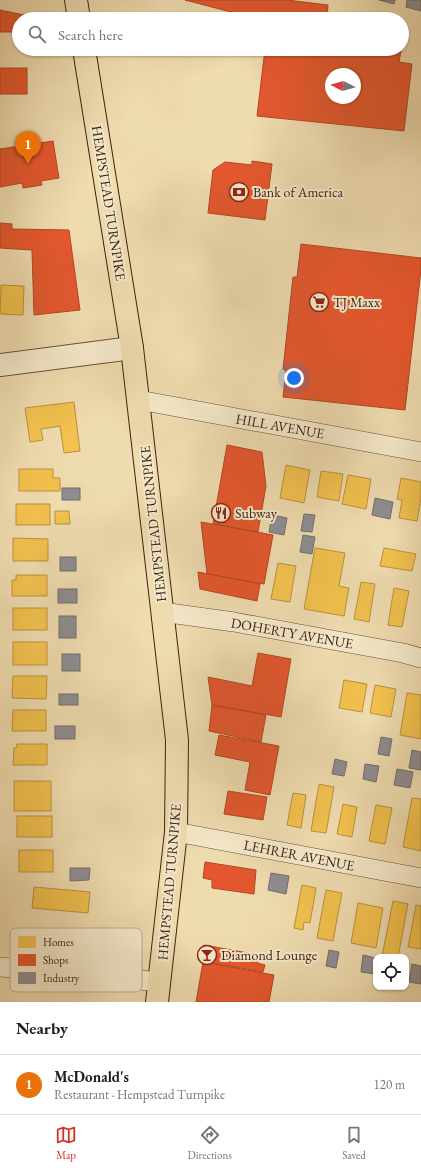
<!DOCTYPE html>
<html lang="en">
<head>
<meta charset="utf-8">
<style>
  :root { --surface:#fff; --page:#f2f2f2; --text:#202124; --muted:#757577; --line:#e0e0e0; --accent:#d93025 }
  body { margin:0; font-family:"EB Garamond",serif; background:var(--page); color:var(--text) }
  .controls { position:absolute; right:12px; bottom:12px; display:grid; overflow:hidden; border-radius:8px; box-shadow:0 1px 3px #0004 }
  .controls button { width:36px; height:36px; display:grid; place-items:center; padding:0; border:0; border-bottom:1px solid var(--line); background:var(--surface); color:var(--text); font:20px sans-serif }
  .compass { position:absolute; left:325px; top:68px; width:36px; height:36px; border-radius:50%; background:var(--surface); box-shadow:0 1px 3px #0004; rotate:276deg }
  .you { position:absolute; left:294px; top:378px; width:14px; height:14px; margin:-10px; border:3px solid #fff; border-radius:50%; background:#1a73e8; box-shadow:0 0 0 6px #1a73e833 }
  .badge { display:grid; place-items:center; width:26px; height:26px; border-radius:50%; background:var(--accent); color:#fff; font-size:13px; font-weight:700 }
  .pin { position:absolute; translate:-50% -33px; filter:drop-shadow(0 1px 2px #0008) }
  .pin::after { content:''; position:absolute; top:21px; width:14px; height:12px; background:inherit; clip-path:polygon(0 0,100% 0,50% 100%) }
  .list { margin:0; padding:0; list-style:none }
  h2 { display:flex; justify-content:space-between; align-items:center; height:52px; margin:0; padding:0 16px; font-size:17px }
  h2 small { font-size:13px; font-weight:400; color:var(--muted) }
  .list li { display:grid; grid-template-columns:26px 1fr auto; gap:12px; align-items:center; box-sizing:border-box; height:60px; padding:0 16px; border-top:1px solid var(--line) }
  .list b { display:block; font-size:15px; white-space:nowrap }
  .list p { margin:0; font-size:13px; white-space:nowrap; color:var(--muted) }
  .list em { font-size:13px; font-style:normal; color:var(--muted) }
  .icon { flex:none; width:22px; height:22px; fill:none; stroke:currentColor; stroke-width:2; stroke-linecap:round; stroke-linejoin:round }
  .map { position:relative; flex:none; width:421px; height:1002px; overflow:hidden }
  .search { position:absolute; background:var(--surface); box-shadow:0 1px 3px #0004; left:12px; right:12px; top:12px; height:44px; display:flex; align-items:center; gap:10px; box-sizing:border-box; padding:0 14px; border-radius:22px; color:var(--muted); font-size:15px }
  .sheet { height:112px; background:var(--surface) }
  nav { display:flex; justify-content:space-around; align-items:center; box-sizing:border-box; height:56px; border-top:1px solid var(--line); background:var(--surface); font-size:11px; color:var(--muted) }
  nav a { display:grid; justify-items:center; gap:2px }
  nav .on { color:var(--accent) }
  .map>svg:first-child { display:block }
</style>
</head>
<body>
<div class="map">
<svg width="421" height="1002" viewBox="0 0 421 1002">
  <rect width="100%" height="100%" fill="#eedbae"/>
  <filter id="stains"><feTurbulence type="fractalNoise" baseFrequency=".005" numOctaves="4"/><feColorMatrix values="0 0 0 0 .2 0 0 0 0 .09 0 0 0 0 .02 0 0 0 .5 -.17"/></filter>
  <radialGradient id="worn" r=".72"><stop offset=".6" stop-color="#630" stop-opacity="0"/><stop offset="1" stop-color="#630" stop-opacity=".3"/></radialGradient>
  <g fill="#f2c14e" stroke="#bb913d">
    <polygon points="1,285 24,286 23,315 0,314"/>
    <polygon points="74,402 80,451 64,453 60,426 41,429 43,440 30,442 25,408"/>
    <polygon points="286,465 310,470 304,503 280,498"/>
    <polygon points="19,469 53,469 53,478 60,478 60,491 19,491"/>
    <polygon points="321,471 343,474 339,501 317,497"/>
    <polygon points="348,475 371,479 366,509 342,504"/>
    <polygon points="401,478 421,482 421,498 417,521 399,518 402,500 397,499"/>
    <rect x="16" y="504" width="34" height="21"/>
    <polygon points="55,511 69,511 70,524 55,524"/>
    <polygon points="13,538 48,539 48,561 13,561"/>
    <polygon points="315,548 345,553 339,586 349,588 344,616 304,609"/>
    <polygon points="384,548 416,554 412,571 380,566"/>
    <polygon points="278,563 296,566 290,602 271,599"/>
    <polygon points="16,575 47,575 47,596 12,596 12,580 16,580"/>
    <polygon points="361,582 375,584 369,622 354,619"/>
    <polygon points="394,588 409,591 402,627 388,625"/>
    <rect x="13" y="608" width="34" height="22"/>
    <rect x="13" y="642" width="34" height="23"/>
    <polygon points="13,676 47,676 46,699 12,698"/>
    <polygon points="344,680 367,684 362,712 339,708"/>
    <polygon points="375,685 396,689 391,717 370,713"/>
    <polygon points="407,693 421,695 421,739 400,735"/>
    <polygon points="13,710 46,710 46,731 12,731"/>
    <polygon points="17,744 47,744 47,765 13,765 14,748 16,748"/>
    <rect x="14" y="781" width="37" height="30"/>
    <polygon points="319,784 334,787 326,833 311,831"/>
    <polygon points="293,793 306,795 301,828 287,825"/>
    <polygon points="412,798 421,799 421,851 403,847"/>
    <polygon points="343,804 357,807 352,837 337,834"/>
    <polygon points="376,805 392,808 385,844 369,841"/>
    <rect x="17" y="816" width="35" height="21"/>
    <rect x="19" y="850" width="34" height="22"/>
    <polygon points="302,885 316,888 310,923 304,922 303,930 294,928"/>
    <polygon points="34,887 90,892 88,913 32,908"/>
    <polygon points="326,890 342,893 333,941 317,938"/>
    <polygon points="393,901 408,904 398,957 386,957 382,956"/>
    <polygon points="358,903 383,908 376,948 351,943"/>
    <polygon points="416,905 421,906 421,949 408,947"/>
  </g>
  <g fill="#e4572e" stroke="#b24726" fill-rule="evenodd">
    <polygon points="185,0 287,0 328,5 327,19 258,19"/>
    <polygon points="0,10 29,16 32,19 19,19 19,32 0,32"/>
    <path d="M 265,49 L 382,49 L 401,51 L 399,62 L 412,64 L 404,131 L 257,116 ZM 331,74 L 355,74 L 355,98 L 331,98 Z"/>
    <rect x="0" y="68" width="27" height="26"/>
    <polygon points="53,141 59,178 41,181 42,185 23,188 22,183 0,187 0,149"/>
    <polygon points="252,161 272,164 265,220 208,213 213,170 225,162 252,165"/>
    <polygon points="0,223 12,224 12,229 69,230 80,310 34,315 32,250 0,248"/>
    <polygon points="301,244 421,258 421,269 405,410 283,397 286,371 283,369 293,277 297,277"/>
    <polygon points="227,445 262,452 266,486 258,532 213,524"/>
    <polygon points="201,522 273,535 264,584 207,574"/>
    <polygon points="198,572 260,584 257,601 200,589"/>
    <polygon points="258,653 291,659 281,717 212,705 208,677 252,686"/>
    <polygon points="212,705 266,715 261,742 209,731"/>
    <polygon points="219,735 279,746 270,795 245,790 250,762 215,755"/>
    <polygon points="228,791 267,797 263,820 224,814"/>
    <polygon points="205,862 256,870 254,894 212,888 212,880 203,878"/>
    <polygon points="204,945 259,955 257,963 265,965 263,972 201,961"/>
    <polygon points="203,962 274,975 269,1002 196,1002"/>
  </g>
  <g fill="#8d8d92" stroke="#756d6c">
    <polygon points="379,0 395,0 394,4"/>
    <polygon points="407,0 421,0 421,11 406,7"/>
    <rect x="62" y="488" width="18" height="12"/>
    <polygon points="375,498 393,502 390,519 372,515"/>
    <polygon points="304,514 315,515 312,532 301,531"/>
    <polygon points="272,515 287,518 284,535 269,532"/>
    <polygon points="303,535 315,537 312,554 300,552"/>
    <rect x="60" y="557" width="16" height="14"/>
    <rect x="58" y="589" width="19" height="14"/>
    <rect x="59" y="616" width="17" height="22"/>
    <rect x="62" y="654" width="18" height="17"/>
    <rect x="59" y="694" width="19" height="11"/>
    <rect x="55" y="726" width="20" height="13"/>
    <polygon points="381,737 392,739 389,756 378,754"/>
    <polygon points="412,750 421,752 421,770 409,768"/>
    <polygon points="335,759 347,762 344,776 332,774"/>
    <polygon points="365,764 379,766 376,782 363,779"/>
    <polygon points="397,769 413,772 410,788 394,785"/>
    <polygon points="70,868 90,868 89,880 70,881"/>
    <polygon points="271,873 289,876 286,894 268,890"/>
    <polygon points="329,950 339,952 336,968 326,966"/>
    <polygon points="363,955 376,958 376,974 361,972"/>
    <polygon points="412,964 421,966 421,984 409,982"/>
  </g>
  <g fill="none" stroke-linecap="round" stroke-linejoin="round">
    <g stroke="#68503a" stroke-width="20">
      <g id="minor">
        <polyline points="139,400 421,452"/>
        <polyline points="162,612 234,622 403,653 421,658"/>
        <polyline points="176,832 421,878"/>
        <polyline points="0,967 160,982"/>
      </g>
    </g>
    <g stroke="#68503a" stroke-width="24">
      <polyline id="tertiary" points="0,365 132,348"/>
    </g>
    <g stroke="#3c2114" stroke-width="24">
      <g id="primary">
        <polyline points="76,0 79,19"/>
        <polyline points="84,49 132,348 177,740 176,832 157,1002"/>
      </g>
    </g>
    <use href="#minor" stroke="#f4e8ca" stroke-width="19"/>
    <use href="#tertiary" stroke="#f4e8ca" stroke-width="22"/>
    <use href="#primary" stroke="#eedbae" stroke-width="22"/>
  </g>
  <defs>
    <g id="bank-ring" transform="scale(1)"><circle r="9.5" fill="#f4e8ca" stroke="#8f2418" stroke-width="1.5"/><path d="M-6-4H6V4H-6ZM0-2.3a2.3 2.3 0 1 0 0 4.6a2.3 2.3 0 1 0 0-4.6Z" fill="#8f2418"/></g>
    <g id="supermarket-ring" transform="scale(1)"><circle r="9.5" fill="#f4e8ca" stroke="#8f2418" stroke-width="1.5"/><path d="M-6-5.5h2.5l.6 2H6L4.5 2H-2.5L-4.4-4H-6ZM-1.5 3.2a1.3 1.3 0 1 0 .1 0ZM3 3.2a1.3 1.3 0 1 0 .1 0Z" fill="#8f2418"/></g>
    <g id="restaurant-ring" transform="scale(1)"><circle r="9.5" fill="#f4e8ca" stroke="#8f2418" stroke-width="1.5"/><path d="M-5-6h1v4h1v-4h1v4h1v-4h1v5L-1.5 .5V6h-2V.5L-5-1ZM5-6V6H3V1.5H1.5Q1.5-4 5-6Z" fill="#8f2418"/></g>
    <g id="bar-ring" transform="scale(1)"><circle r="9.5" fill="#f4e8ca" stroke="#8f2418" stroke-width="1.5"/><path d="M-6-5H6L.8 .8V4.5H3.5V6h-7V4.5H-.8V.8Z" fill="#8f2418"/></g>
  </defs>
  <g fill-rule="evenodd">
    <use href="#bank-ring" x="239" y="192"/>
    <use href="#supermarket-ring" x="319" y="302"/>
    <use href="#restaurant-ring" x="221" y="513"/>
    <use href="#bar-ring" x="207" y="955"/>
  </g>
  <g text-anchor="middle" stroke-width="4" stroke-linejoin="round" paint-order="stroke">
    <g font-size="14" fill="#3c2114" stroke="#f4e8ca" text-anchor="start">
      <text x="253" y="197">Bank of America</text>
      <text x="333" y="307">TJ Maxx</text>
      <text x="235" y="518">Subway</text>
      <text x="221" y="960">Diamond Lounge</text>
    </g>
    <g font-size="14" fill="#3c2114" stroke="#f4e8ca">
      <text transform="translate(109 203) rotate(81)" y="5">HEMPSTEAD TURNPIKE</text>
      <text transform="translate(280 426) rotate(10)" y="5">HILL AVENUE</text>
      <text transform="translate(153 524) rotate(-96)" y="5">HEMPSTEAD TURNPIKE</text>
      <text transform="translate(292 633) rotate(10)" y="5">DOHERTY AVENUE</text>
      <text transform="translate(299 855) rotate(11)" y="5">LEHRER AVENUE</text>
      <text transform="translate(169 882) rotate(-85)" y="5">HEMPSTEAD TURNPIKE</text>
    </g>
  </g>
  <rect x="10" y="928" width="132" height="64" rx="6" fill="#f4e8ca" stroke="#bdac93" stroke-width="1"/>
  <rect x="18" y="936" width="18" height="12" fill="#f2c14e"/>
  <rect x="18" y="954" width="18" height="12" fill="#e4572e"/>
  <rect x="18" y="972" width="18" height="12" fill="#8d8d92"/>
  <g font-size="11" fill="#3c2114">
    <text x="43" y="946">Homes</text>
    <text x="43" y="964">Shops</text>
    <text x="43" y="982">Industry</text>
  </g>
  <rect width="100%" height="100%" filter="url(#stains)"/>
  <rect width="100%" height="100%" fill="url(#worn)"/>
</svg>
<div class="controls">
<button><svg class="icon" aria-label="locate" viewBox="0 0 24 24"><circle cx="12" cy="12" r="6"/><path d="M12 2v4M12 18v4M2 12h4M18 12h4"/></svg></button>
</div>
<svg class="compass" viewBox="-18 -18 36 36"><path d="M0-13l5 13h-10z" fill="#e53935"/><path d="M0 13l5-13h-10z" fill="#757577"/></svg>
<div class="you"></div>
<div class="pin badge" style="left:28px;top:164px;background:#e8710a">1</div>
<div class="search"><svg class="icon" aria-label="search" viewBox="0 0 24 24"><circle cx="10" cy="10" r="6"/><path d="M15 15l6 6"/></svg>Search here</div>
</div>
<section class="sheet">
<h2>Nearby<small></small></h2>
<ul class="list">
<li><span class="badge" style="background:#e8710a">1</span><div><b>McDonald's</b><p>Restaurant · Hempstead Turnpike</p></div><em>120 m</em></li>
</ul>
</section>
<nav>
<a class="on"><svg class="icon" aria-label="map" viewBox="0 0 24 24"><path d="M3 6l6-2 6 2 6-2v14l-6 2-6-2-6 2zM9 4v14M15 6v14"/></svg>Map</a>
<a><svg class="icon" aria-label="directions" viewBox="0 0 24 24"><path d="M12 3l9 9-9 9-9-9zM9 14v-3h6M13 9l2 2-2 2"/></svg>Directions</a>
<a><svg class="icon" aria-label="saved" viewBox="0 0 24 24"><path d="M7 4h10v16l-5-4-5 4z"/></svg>Saved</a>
</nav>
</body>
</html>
